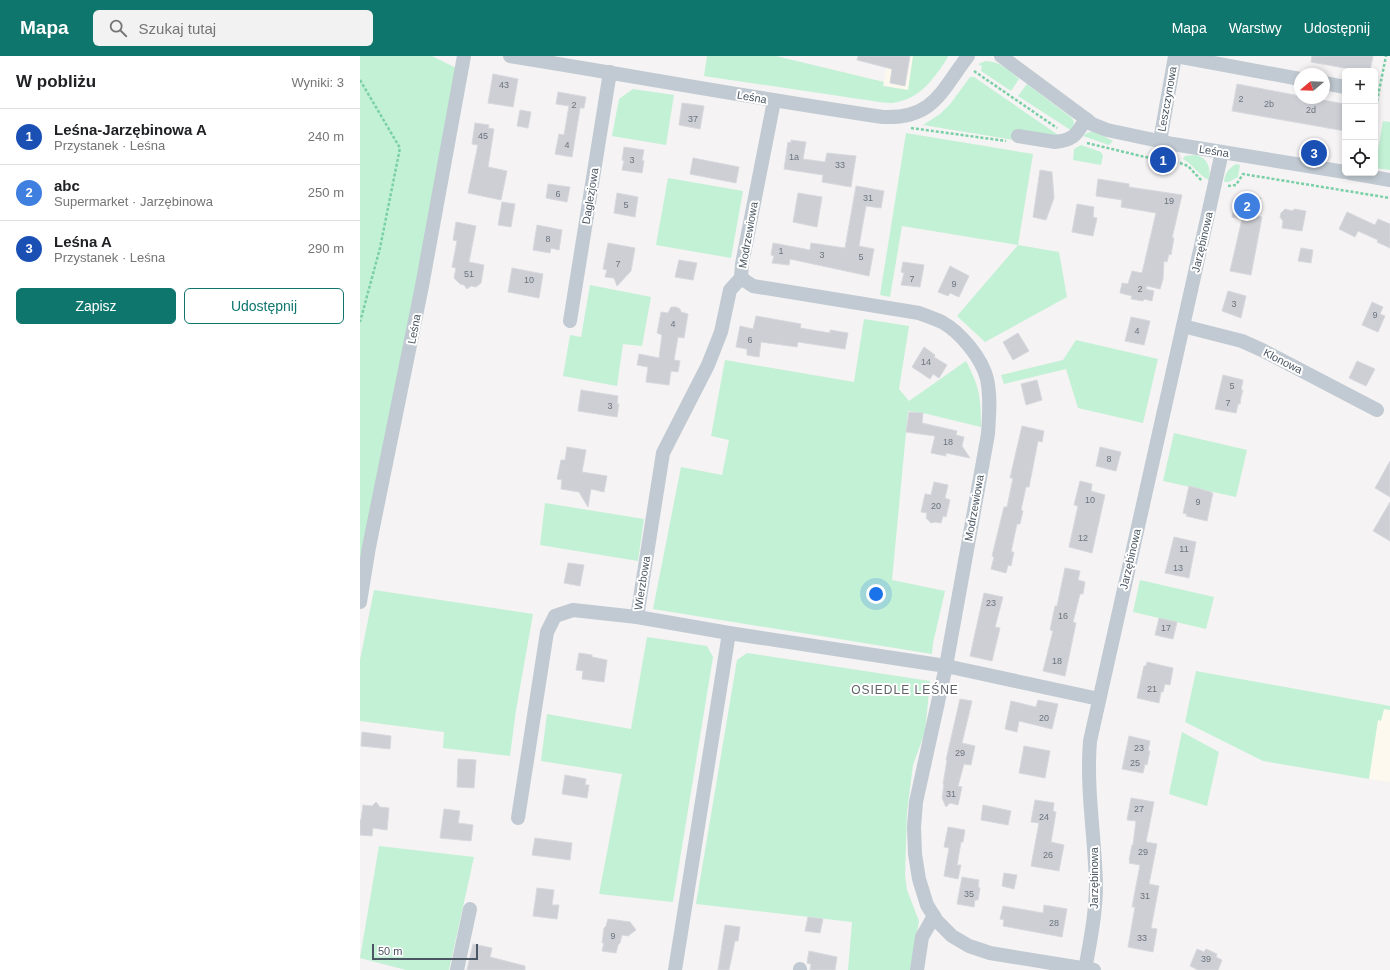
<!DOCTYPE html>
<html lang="pl">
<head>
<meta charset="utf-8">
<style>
  :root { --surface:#fff; --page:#f2f2f2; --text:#202124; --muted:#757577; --line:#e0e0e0; --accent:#0f766e }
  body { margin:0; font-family:Arial,sans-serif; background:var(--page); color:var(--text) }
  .controls { position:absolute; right:12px; top:12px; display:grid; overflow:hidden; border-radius:6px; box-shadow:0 2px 6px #0003 }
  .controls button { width:36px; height:36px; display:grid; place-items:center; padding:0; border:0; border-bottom:1px solid var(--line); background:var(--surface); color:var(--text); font:20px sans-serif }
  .compass { position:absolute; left:934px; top:12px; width:36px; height:36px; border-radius:50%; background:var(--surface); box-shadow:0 2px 6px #0003; rotate:251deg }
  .scale { position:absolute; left:12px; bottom:10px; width:106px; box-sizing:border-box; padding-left:4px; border:2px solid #4a5661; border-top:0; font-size:11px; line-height:14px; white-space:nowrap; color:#4a5661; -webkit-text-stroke:3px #fff; paint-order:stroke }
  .you { position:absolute; left:516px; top:538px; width:14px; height:14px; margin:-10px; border:3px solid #fff; border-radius:50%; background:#1a73e8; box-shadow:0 0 0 6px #1a73e833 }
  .badge { display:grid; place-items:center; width:26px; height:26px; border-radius:50%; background:var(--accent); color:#fff; font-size:13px; font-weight:700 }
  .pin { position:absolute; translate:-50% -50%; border:2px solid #fff; box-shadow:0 1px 4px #0006 }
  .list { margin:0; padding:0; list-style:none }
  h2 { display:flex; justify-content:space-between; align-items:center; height:52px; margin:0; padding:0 16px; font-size:17px }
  h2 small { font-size:13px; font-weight:400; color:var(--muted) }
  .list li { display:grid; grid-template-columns:26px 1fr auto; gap:12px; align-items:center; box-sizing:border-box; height:56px; padding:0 16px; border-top:1px solid var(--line) }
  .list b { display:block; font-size:15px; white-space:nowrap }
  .list p { margin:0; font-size:13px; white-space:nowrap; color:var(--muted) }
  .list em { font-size:13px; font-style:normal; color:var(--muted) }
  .actions { display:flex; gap:8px; padding:12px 16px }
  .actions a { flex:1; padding:9px 0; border:1px solid var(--accent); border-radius:6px; text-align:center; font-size:14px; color:var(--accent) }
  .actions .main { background:var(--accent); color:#fff }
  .icon { flex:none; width:22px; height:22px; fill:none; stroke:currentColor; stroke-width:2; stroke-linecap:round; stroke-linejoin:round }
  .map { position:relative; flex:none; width:1030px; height:914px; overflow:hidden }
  header { display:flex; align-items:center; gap:24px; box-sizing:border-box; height:56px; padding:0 20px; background:var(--accent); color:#fff }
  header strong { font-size:19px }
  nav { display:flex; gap:22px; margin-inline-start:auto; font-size:14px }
  .search { width:280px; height:36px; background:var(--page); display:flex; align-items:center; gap:10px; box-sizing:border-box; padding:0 14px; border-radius:6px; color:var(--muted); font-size:15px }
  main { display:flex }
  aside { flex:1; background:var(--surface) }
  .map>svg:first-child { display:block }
</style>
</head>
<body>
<header>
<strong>Mapa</strong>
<div class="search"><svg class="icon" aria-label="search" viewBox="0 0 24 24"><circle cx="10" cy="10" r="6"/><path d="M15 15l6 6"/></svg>Szukaj tutaj</div>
<nav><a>Mapa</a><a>Warstwy</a><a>Udostępnij</a></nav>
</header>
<main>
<aside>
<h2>W pobliżu<small>Wyniki: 3</small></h2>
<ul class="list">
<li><span class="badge" style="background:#1a4fb4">1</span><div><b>Leśna-Jarzębinowa A</b><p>Przystanek · Leśna</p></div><em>240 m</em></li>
<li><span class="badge" style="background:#3f7fe0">2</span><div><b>abc</b><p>Supermarket · Jarzębinowa</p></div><em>250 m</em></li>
<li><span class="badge" style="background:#1a4fb4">3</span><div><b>Leśna A</b><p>Przystanek · Leśna</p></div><em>290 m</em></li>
</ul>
<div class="actions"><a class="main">Zapisz</a><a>Udostępnij</a></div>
</aside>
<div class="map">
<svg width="1030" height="914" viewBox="0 0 1030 914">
  <rect width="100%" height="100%" fill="#f5f3f3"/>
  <g fill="#fdf9ef">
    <polygon points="529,0 553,0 549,34 523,29"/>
    <polygon points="1024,653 1030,654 1030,726 1009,723 1018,663 1021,664"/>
  </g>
  <g fill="#c3f1d5">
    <polygon points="0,0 72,0 96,12 63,197 0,513"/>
    <path d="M 347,0 L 416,0 L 524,26 L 523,30 L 548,34 L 553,0 L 587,0 L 588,1 C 574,23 559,44 532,47 C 526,47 519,46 513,45 L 344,20 Z"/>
    <path d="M 626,5 C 641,6 649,14 659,23 L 651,35 L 621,15 L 622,10 L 618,8 Z"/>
    <polygon points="610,21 614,21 701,81 656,73 654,84 563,69 580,58 591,47"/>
    <polygon points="667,28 712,62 714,66 712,75 658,40"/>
    <polygon points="273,33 314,39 306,89 252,80 259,43"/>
    <polygon points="1023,65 1030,66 1030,114 1015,112"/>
    <polygon points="733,75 753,85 749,89 723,80 727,77"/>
    <polygon points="546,77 673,98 658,189 699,196 707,241 625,286 597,260 658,189 542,170 530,241 520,239"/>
    <polygon points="721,89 741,96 743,100 741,109 713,104 714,93"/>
    <path d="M 836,99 C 848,102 851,112 849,124 C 838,119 834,109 823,103 L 825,100 Z"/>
    <path d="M 876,108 L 880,109 L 878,121 L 869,126 L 864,126 C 865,117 868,113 876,108 Z"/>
    <polygon points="308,122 383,135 371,202 296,189"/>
    <polygon points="230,229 291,241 282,290 263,288 257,330 203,320 210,279 221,281"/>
    <path d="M 504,263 L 549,270 L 539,333 L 549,345 L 606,305 C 620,332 621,342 621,371 L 563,357 L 548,355 L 532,524 L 585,535 L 573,587 L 572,598 L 293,553 L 321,411 L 362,419 L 369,384 L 351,380 L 365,304 L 494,326 Z"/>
    <polygon points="716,284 798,303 783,367 718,352 706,313 644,328 641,319 703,304"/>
    <polygon points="814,377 887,394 876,441 803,425"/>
    <polygon points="185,447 284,463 278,505 180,489"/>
    <polygon points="780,524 854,541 846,573 773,556"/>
    <polygon points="14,534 173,558 156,654 150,700 83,692 84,676 0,665 0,604"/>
    <polygon points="287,581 347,590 353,601 313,846 239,838 262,718 181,705 187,658 271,673"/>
    <polygon points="387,597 570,625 565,676 553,709 547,756 545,819 547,834 559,865 550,914 488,914 492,866 336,848 377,604"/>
    <polygon points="836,615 1030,650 1030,654 1024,653 1021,665 1018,664 1009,723 903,705 825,666"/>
    <polygon points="822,676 859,696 847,750 809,738"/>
    <polygon points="19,790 114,801 89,914 46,914 0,902"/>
  </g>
  <g fill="#cdcfd5" stroke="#d7d9de">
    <polygon points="498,0 550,0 545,30 530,27 532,13 497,4"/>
    <polygon points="952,0 1013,0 1010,15 1001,15 951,6"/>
    <polygon points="133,18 158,23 153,51 128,47"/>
    <polygon points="877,28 940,40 940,42 951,42 985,48 985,75 872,55"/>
    <polygon points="198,36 226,41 224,52 220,52 212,101 195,98 199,78 204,79 209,50 196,48"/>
    <polygon points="322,47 344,50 340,73 319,69"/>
    <polygon points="160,54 171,56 168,72 157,70"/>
    <polygon points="115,67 129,69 128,72 134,73 128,111 147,115 141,144 108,137 118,89 112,88"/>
    <polygon points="431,84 446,86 443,103 465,106 467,97 496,100 491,131 462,126 463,119 424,113 428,86 431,87"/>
    <polygon points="264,91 284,94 282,104 284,105 282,117 262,114 264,105 262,104"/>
    <polygon points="333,102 379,111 376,127 330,118"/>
    <polygon points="680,114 692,116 694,142 686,164 673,161"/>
    <polygon points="738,123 769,128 769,131 822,139 812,182 814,182 811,199 809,198 807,206 804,205 803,223 800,233 787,230 786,233 794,235 792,245 784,243 783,245 771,243 772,240 760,237 762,227 768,228 772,215 782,217 796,157 761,151 762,144 736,140"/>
    <polygon points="188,128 210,131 207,146 186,142"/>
    <polygon points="496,130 524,135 521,152 506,150 499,190 514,193 509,220 430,203 429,209 412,207 414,200 411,199 413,187 450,194 451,187 485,192"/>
    <polygon points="257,137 278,141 275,161 254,157"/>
    <polygon points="438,137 462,141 457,171 433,166"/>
    <polygon points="883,138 901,142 897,160 902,161 891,219 870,215 882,163 872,161 876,143"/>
    <polygon points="142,146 155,148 151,171 138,169"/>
    <polygon points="717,148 734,151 733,161 737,162 733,180 712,176"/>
    <polygon points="925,153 933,155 934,153 946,155 942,175 922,172 923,165 920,161 921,157"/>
    <polygon points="987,156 1015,169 1018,163 1030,168 1030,192 1017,186 1018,184 998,175 995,181 979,173"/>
    <polygon points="96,166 116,170 109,206 124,209 121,227 116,231 111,230 107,233 104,229 100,228 94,222 96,212 92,211 97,185 93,184"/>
    <polygon points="177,169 202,174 199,194 191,192 190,197 173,194"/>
    <polygon points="248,187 275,192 271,215 257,230 254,222 245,221 247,214 243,213"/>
    <polygon points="941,192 953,194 951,207 938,205"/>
    <polygon points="319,204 337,207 333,224 315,221"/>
    <polygon points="543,206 564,209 560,231 541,229 544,217 541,216"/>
    <polygon points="590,210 609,220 599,241 590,237 588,240 578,236"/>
    <polygon points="152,212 183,218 179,242 148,236"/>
    <polygon points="868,235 886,240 881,262 862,255"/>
    <polygon points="1012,246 1023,251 1020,258 1025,260 1018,276 1002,269"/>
    <polygon points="311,251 316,251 320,253 321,256 328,258 324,282 318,281 314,304 320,305 318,316 311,315 309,329 286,326 288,311 277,309 279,298 299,302 302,279 297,277 301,256 308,257"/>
    <polygon points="396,260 441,268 440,272 470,277 470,274 488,277 485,293 438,286 437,291 401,286 399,301 387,299 387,293 376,291 380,270 393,273"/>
    <polygon points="771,261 790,265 784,289 765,285"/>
    <polygon points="658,277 669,295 653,304 643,286"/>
    <polygon points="564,291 575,299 574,301 587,309 579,322 573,318 570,323 552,311"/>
    <polygon points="997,305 1015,313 1006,330 989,322"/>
    <polygon points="863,319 883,324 881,334 883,334 881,341 880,348 878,348 876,357 855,353"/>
    <polygon points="677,324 682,344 666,349 661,328"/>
    <polygon points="221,334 258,340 257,348 259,348 257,361 218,355"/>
    <polygon points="549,356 563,357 562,367 597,375 596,379 604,381 602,390 610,402 586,397 586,400 571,397 575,380 546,376"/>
    <polygon points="662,370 684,375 682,386 678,385 669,431 666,431 661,454 663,455 660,468 657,468 651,496 654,496 651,510 648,509 646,517 631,513 634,501 632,500 644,451 647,451 653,422 650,422"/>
    <polygon points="207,391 226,394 222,416 247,420 244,436 231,433 228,451 219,436 201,433 202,424 197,423 201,404 205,404"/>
    <polygon points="740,391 761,396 756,415 736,410"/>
    <polygon points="1030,405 1030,441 1015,432"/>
    <polygon points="720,425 732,428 731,435 745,439 732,497 709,491 718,450 714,449"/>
    <polygon points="574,426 588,429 585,442 590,444 586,461 583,460 581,467 575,466 571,467 566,462 567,457 561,456 565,438 571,439"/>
    <polygon points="829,430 851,436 851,437 853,437 847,465 826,460 827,458 823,457"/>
    <polygon points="1030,446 1030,485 1013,475"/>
    <polygon points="814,481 836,486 829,522 805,517"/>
    <polygon points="208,507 224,509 220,530 204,527"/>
    <polygon points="705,512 720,515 718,524 725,526 723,538 720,538 713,566 716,567 705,620 683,615 693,575 690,574 695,550 697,550"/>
    <polygon points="624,537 643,541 635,571 640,572 632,605 610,600"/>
    <polygon points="799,562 817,566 813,583 795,579"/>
    <polygon points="219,597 232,599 232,601 247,604 244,626 222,623 223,615 216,614"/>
    <polygon points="787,606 813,612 810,629 805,628 803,636 801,636 799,647 777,642 784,610 786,610"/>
    <polygon points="600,643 612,645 602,687 615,690 611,709 604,708 598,730 602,731 598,749 590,747 586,751 582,742 584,728 583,728 587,704 586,704"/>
    <polygon points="678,644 698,648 692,673 659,665 657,676 645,673 651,645 676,651"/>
    <polygon points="2,676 31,680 30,693 1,690"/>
    <polygon points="769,680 790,685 788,695 790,695 787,709 785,708 783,717 762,713"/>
    <polygon points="664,690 690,695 685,722 659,717"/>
    <polygon points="98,703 116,704 114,732 97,731"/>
    <polygon points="205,719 226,723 225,729 229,729 227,742 202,738"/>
    <polygon points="771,742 794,746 786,786 797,788 789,828 799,830 791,872 797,873 793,896 768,891 775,851 772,851 780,809 769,807 770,804 769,804 772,789 773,789 776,765 767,764"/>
    <polygon points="675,744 694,747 693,755 696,756 691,786 704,789 699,815 671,810 679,767 671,766"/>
    <polygon points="16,746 20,751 29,752 27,774 13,772 12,780 0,779 0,764 1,764 3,749 12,750"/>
    <polygon points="623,749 651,755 648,769 621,764"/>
    <polygon points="84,753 100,755 98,767 113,769 111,785 80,782"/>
    <polygon points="588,771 605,774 603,786 601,786 597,809 601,809 598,823 584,820 589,792 584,791"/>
    <polygon points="175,782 212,787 210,804 172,799"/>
    <polygon points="644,817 657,819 654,833 642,830"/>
    <polygon points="602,821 619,824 618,831 620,832 618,844 615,844 614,851 597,848"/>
    <polygon points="177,832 194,834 192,849 199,849 197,863 173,860"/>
    <polygon points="684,849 707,853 702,881 643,870 644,864 640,863 643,850 683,857"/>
    <polygon points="448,861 463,863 460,877 445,875"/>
    <polygon points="248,863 270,866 276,874 268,880 262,879 260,887 258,889 256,897 242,895 244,887 242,887 244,872 246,870"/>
    <polygon points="365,869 380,871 378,885 375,885 369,914 358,914"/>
    <polygon points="113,888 132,892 130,901 165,910 165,914 107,914"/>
    <polygon points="837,893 844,896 846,893 857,898 856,901 862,904 858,914 838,914 830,910"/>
    <polygon points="449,895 477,901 475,914 450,914 451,908 447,907"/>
  </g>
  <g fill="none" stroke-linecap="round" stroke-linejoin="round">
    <g stroke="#7ad0a6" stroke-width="2.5" stroke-dasharray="3 2" stroke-linecap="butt">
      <polyline points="614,15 697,72"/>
      <polyline points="0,24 40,92 20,192 0,266"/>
      <polyline points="1015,55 1026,0"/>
      <polyline points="551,72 646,85"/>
      <polyline points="727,87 785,101 820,107 828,110 842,125"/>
      <polyline points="868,130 876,129 883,118 1030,142"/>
    </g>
    <g stroke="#c1cad2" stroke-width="14">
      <path d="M 150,0 C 274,20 398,43 523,61 C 574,63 581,35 608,0"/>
      <polyline points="641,0 726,63 732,68 747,74 813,88 985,116"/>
      <polyline points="816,0 940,23"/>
      <polyline points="964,27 985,31"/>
      <path d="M 658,80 L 695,86 C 715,84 716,78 726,63"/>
      <polyline points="800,85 815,0"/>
      <polyline points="990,117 1030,124"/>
      <path d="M 381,222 L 393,230 L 559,257 C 566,260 574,262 582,266 C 600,276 622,302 627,323 C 631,341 629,360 628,378 L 586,610 L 556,746 L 554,771 L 555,798 L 559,823 L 567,849 L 577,865 L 592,880 L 609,890 L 630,897 L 734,914"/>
      <polyline points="381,222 382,208 414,45"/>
      <polyline points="210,265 250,16"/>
      <polyline points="823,270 882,285 902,294 1017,354"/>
      <polyline points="0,546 9,491 62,230 104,0"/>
      <polyline points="277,561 369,577 586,610 739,643"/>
      <polyline points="158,762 187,576 195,560 213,554 277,561 303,397 348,309 361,276 370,234 381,222"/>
      <polyline points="97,914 110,853"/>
      <polyline points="315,914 369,577"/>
      <polyline points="440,914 440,913"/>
      <polyline points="557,914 562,881 574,860"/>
      <path d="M 725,914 C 730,886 736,857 736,829 C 735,781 726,733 730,685 L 862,96"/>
    </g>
  </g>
  <g text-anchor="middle" stroke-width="4" stroke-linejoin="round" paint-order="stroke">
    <g font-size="9" fill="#6b747e">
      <text x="144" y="32">43</text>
      <text x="881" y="46">2</text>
      <text x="909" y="51">2b</text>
      <text x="214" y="52">2</text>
      <text x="951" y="57">2d</text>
      <text x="333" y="66">37</text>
      <text x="123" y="83">45</text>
      <text x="207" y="92">4</text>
      <text x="434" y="104">1a</text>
      <text x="272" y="107">3</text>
      <text x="480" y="112">33</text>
      <text x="198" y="141">6</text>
      <text x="508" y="145">31</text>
      <text x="809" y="148">19</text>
      <text x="266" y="152">5</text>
      <text x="188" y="186">8</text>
      <text x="421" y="198">1</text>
      <text x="462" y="202">3</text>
      <text x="501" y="204">5</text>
      <text x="258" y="211">7</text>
      <text x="109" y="221">51</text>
      <text x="552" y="226">7</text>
      <text x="169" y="227">10</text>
      <text x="594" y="231">9</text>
      <text x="780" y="236">2</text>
      <text x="874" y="251">3</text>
      <text x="1015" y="262">9</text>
      <text x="313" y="271">4</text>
      <text x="777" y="278">4</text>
      <text x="390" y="287">6</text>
      <text x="566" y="309">14</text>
      <text x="872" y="333">5</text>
      <text x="868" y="350">7</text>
      <text x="250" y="353">3</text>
      <text x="588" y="389">18</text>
      <text x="749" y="406">8</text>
      <text x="730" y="447">10</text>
      <text x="838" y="449">9</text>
      <text x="576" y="453">20</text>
      <text x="723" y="485">12</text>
      <text x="824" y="496">11</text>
      <text x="818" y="515">13</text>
      <text x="631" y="550">23</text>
      <text x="703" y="563">16</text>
      <text x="806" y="575">17</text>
      <text x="697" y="608">18</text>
      <text x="792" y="636">21</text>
      <text x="684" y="665">20</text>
      <text x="779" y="695">23</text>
      <text x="600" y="700">29</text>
      <text x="775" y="710">25</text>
      <text x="591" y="741">31</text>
      <text x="779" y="756">27</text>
      <text x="684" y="764">24</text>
      <text x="783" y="799">29</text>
      <text x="688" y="802">26</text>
      <text x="609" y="841">35</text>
      <text x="785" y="843">31</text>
      <text x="694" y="870">28</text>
      <text x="253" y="883">9</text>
      <text x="782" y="885">33</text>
      <text x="846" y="906">39</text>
    </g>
    <g font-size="11" fill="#4a5661" stroke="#fff">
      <text transform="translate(392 41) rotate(10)" y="4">Leśna</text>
      <text transform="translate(807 43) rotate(-80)" y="4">Leszczynowa</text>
      <text transform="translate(854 95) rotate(9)" y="4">Leśna</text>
      <text transform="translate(230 140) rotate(-81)" y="4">Daglezjowa</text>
      <text transform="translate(388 179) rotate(-80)" y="4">Modrzewiowa</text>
      <text transform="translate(842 186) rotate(-77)" y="4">Jarzębinowa</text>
      <text transform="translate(54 273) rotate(-79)" y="4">Leśna</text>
      <text transform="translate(923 305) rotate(27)" y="4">Klonowa</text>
      <text transform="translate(614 452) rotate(-80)" y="4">Modrzewiowa</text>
      <text transform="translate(770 503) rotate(-77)" y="4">Jarzębinowa</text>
      <text transform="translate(282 527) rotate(-81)" y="4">Wierzbowa</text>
      <text transform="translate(734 822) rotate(-90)" y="4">Jarzębinowa</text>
    </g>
    <g font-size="12" letter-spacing="1" fill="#5f6368" stroke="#fff">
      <text x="545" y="638">OSIEDLE LEŚNE</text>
    </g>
  </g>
</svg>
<div class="controls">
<button>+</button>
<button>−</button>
<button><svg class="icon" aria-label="locate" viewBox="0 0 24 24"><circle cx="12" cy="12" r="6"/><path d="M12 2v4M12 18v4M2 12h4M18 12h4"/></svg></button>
</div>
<svg class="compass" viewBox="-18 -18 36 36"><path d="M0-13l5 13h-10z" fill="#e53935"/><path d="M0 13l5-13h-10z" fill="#757577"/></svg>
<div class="scale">50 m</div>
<div class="you"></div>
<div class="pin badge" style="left:803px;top:104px;background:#1a4fb4">1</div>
<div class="pin badge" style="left:887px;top:150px;background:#3f7fe0">2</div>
<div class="pin badge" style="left:954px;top:97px;background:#1a4fb4">3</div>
</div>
</main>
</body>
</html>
